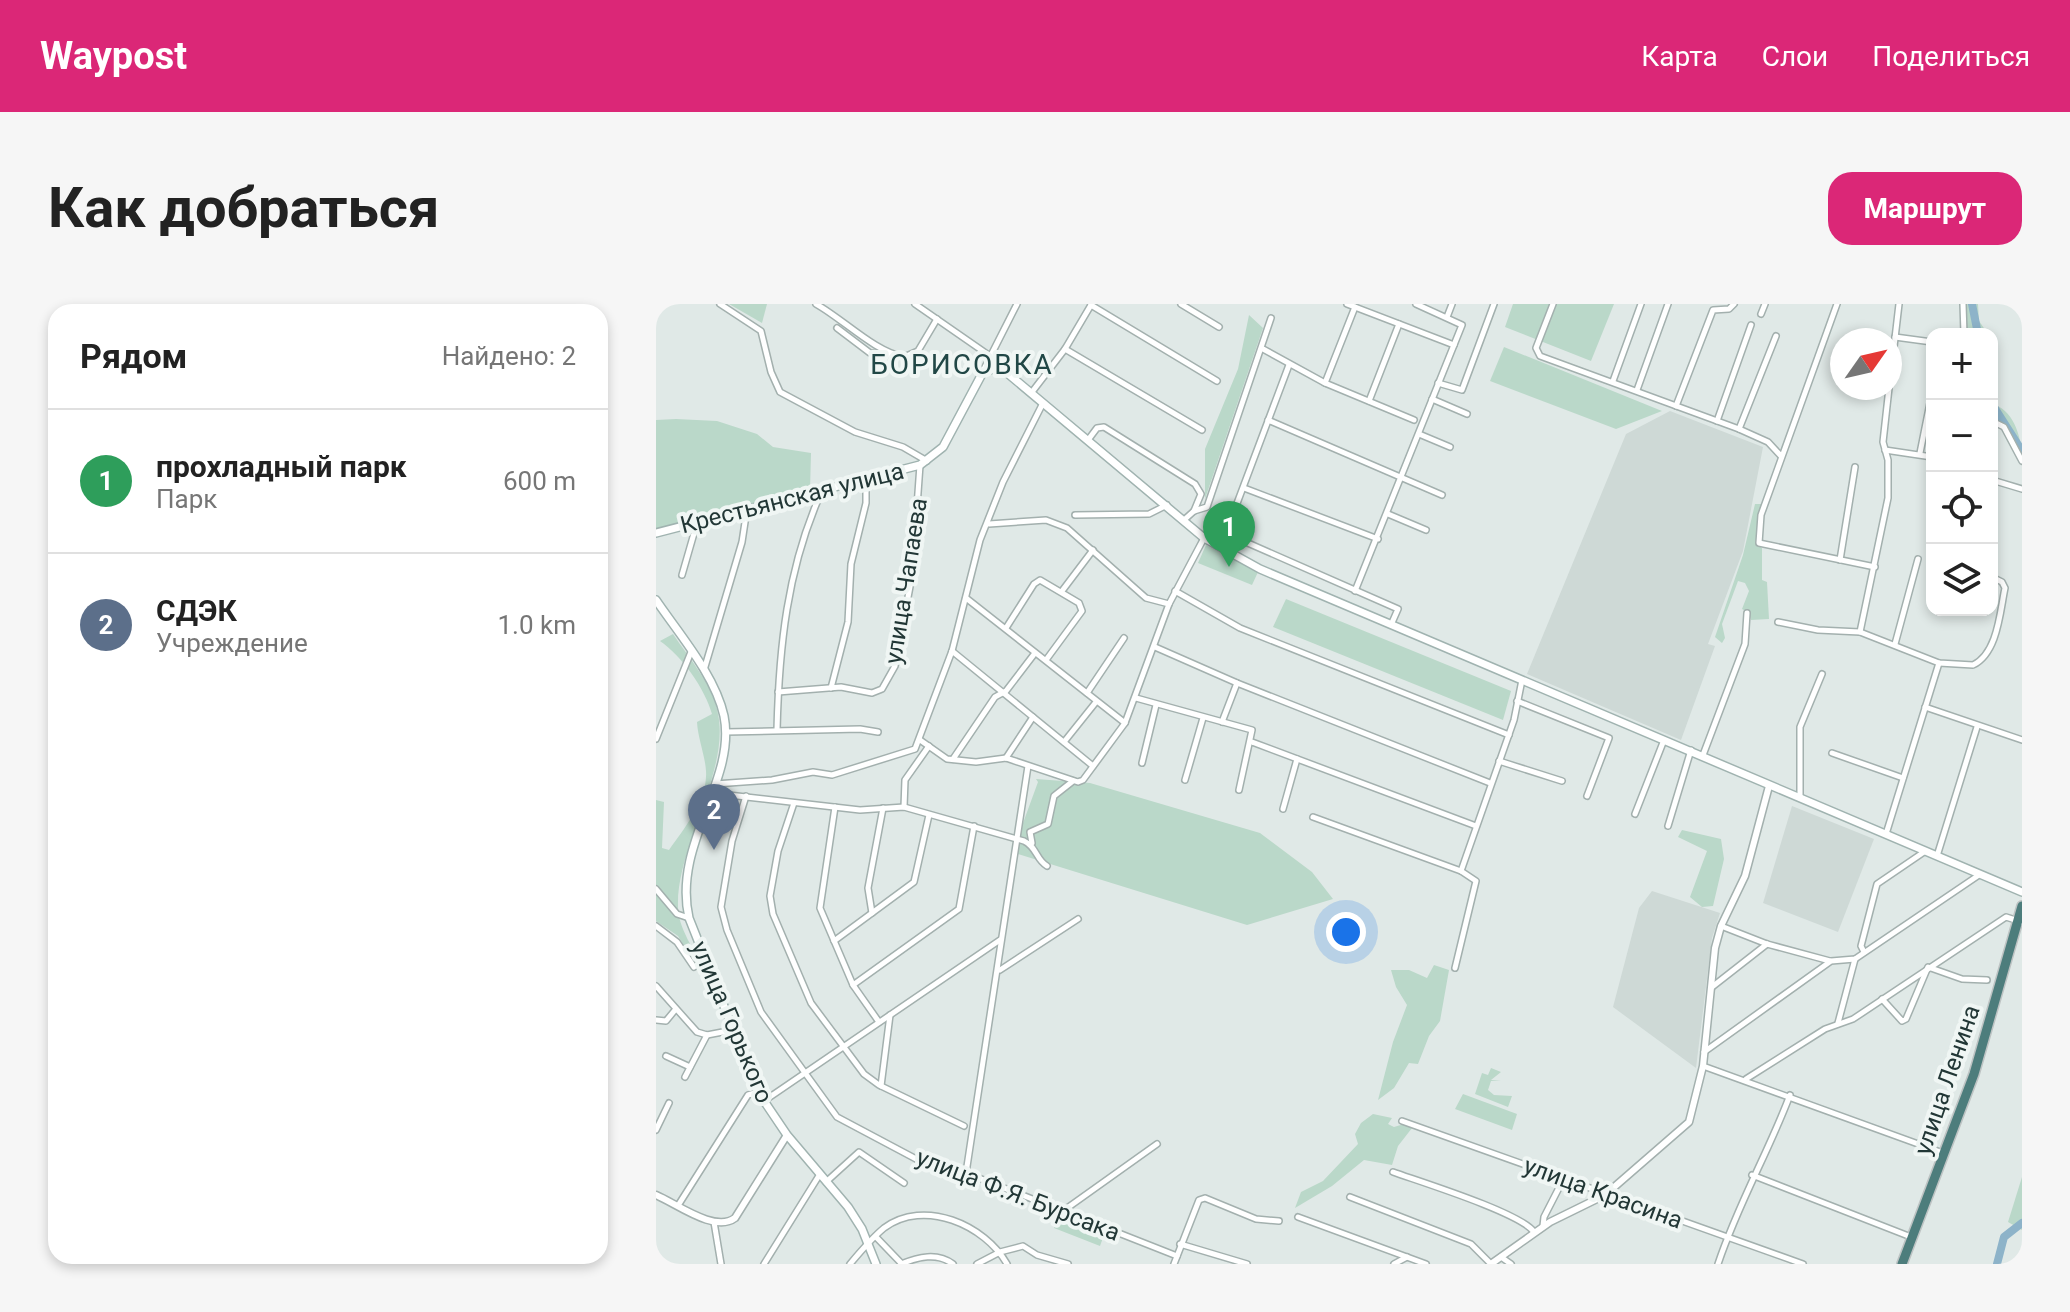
<!DOCTYPE html>
<html lang="ru">
<head>
<meta charset="utf-8">
<style>
  :root { --surface:#fff; --page:#f6f6f6; --text:#222; --muted:#767676; --line:#e0e0e0; --accent:#db2777 }
  body { margin:0; font-family:Roboto,sans-serif; background:var(--page); color:var(--text) }
  .controls { position:absolute; right:24px; top:24px; display:grid; overflow:hidden; border-radius:16px; box-shadow:0 4px 12px #0003 }
  .controls button { width:72px; height:72px; display:grid; place-items:center; padding:0; border:0; border-bottom:2px solid var(--line); background:var(--surface); color:var(--text); font:40px sans-serif }
  .compass { position:absolute; left:1174px; top:24px; width:72px; height:72px; border-radius:50%; background:var(--surface); box-shadow:0 4px 12px #0003; rotate:56deg }
  .you { position:absolute; left:690px; top:628px; width:28px; height:28px; margin:-20px; border:6px solid #fff; border-radius:50%; background:#1a73e8; box-shadow:0 0 0 12px #1a73e833 }
  .badge { display:grid; place-items:center; width:52px; height:52px; border-radius:50%; background:var(--accent); color:#fff; font-size:26px; font-weight:700 }
  .pin { position:absolute; translate:-50% -66px; filter:drop-shadow(0 2px 4px #0008) }
  .pin::after { content:''; position:absolute; top:42px; width:28px; height:24px; background:inherit; clip-path:polygon(0 0,100% 0,50% 100%) }
  .list { margin:0; padding:0; list-style:none }
  h2 { display:flex; justify-content:space-between; align-items:center; height:104px; margin:0; padding:0 32px; font-size:34px }
  h2 small { font-size:26px; font-weight:400; color:var(--muted) }
  .list li { display:grid; grid-template-columns:52px 1fr auto; gap:24px; align-items:center; box-sizing:border-box; height:144px; padding:0 32px; border-top:2px solid var(--line) }
  .list b { display:block; font-size:30px; white-space:nowrap }
  .list p { margin:0; font-size:26px; white-space:nowrap; color:var(--muted) }
  .list em { font-size:26px; font-style:normal; color:var(--muted) }
  .icon { flex:none; width:44px; height:44px; fill:none; stroke:currentColor; stroke-width:2; stroke-linecap:round; stroke-linejoin:round }
  .map { position:relative; flex:none; width:1366px; height:960px; overflow:hidden; border-radius:24px }
  header { display:flex; align-items:center; gap:48px; box-sizing:border-box; height:112px; padding:0 40px; background:var(--accent); color:#fff }
  header strong { font-size:38px }
  nav { display:flex; gap:44px; margin-inline-start:auto; font-size:28px }
  .intro { display:flex; align-items:center; justify-content:space-between; box-sizing:border-box; height:192px; padding:0 48px }
  h1 { margin:0; font-size:56px }
  .button { padding:20px 36px; border-radius:24px; background:var(--accent); color:#fff; font-size:28px; font-weight:700 }
  main { display:flex; gap:48px; padding:0 48px }
  aside { flex:1; background:var(--surface); border-radius:24px; box-shadow:0 4px 12px #0003 }
  .map>svg:first-child { display:block }
</style>
</head>
<body>
<header>
<strong>Waypost</strong>
<nav><a>Карта</a><a>Слои</a><a>Поделиться</a></nav>
</header>
<div class="intro"><h1>Как добраться</h1><a class="button">Маршрут</a></div>
<main>
<aside>
<h2>Рядом<small>Найдено: 2</small></h2>
<ul class="list">
<li><span class="badge" style="background:#2e9e5b">1</span><div><b>прохладный парк</b><p>Парк</p></div><em>600 m</em></li>
<li><span class="badge" style="background:#5c6f8a">2</span><div><b>СДЭК</b><p>Учреждение</p></div><em>1.0 km</em></li>
</ul>
</aside>
<div class="map">
<svg width="1366" height="960" viewBox="0 0 1366 960">
  <rect width="100%" height="100%" fill="#e0e9e7"/>
  <g fill="#ced9d6">
    <polygon points="1014,107 1107,143 1087,247 1052,340 1059,342 1025,436 871,370 970,130"/>
    <polygon points="1136,502 1218,535 1182,628 1107,599"/>
    <polygon points="996,587 1064,609 1056,634 1040,764 957,703 983,604"/>
  </g>
  <g fill="#bad8c9">
    <polygon points="73,0 111,0 106,19"/>
    <polygon points="857,0 958,0 935,57 849,23"/>
    <polygon points="1309,0 1322,0 1323,17 1332,30 1310,30"/>
    <polygon points="593,11 607,24 549,195 549,145 582,65"/>
    <polygon points="848,43 1006,107 960,125 834,77"/>
    <path d="M 1339,101 C 1359,108 1366,136 1366,155 L 1349,123 L 1339,112 Z"/>
    <polygon points="20,115 61,117 101,130 117,143 155,149 154,187 0,225 0,116"/>
    <polygon points="1099,200 1106,200 1101,241 1106,244 1106,276 1111,278 1113,315 1095,316 1093,309 1086,305 1093,287 1089,279 1082,277 1066,320 1069,334 1066,339 1059,333 1087,251"/>
    <polygon points="550,241 602,268 596,281 542,259"/>
    <polygon points="630,295 855,387 847,416 617,323"/>
    <path d="M 17,330 C 33,354 57,381 62,410 C 74,467 20,543 22,603 C 22,624 39,647 48,665 L 44,668 L 22,632 L 0,617 L 0,496 L 8,498 L 6,544 L 13,546 C 28,525 52,495 50,467 C 49,451 42,435 41,418 L 56,410 C 49,385 26,352 4,337 Z"/>
    <polygon points="380,475 434,479 604,529 656,568 677,595 591,621 362,550 363,530 382,478"/>
    <polygon points="1026,526 1065,535 1068,555 1057,602 1046,603 1034,593 1051,547 1022,533"/>
    <polygon points="778,661 793,666 784,717 773,732 762,760 753,759 738,784 722,796 737,738 751,701 740,683 735,666 753,666 771,674"/>
    <polygon points="835,764 845,768 835,776 845,776 835,777 832,786 838,791 856,792 852,803 819,790 826,769 832,771"/>
    <polygon points="807,790 861,810 856,826 799,805"/>
    <polygon points="717,810 736,814 732,820 738,823 748,820 756,824 742,842 736,861 708,856 676,882 639,904 645,888 667,877 702,840 699,830 705,819"/>
    <polygon points="1366,873 1366,926 1352,918"/>
    <polygon points="403,910 449,928 444,942 398,924"/>
  </g>
  <g fill="none" stroke-linecap="round" stroke-linejoin="round">
    <g stroke="#8db3c9" stroke-width="8">
      <polyline points="1316,0 1322,30"/>
      <polyline points="1336,100 1366,147"/>
      <polyline points="1341,960 1348,933 1366,919"/>
    </g>
    <g stroke="#a3b0ae" stroke-width="8">
      <g id="minor">
        <polyline points="64,0 105,27 115,68 124,88 199,128 247,143 271,157"/>
        <path d="M 160,0 C 187,15 219,48 248,53 L 262,47 L 281,15"/>
        <polyline points="259,0 334,52 344,63"/>
        <polyline points="525,0 563,23"/>
        <polyline points="691,0 798,41"/>
        <polyline points="897,0 880,44 884,52 1083,125 1112,138 1125,152"/>
        <polyline points="1181,0 1105,211 1103,239 1219,263"/>
        <polyline points="1307,0 1308,30"/>
        <polyline points="435,1 561,77"/>
        <polyline points="1105,10 1109,0"/>
        <polyline points="791,13 796,0"/>
        <polyline points="181,24 214,49 241,52"/>
        <polyline points="1239,33 1276,38"/>
        <polyline points="409,45 546,126"/>
        <polyline points="607,45 669,79 758,116"/>
        <polyline points="633,61 574,218 575,228 585,236 742,305 735,321"/>
        <polyline points="327,67 361,0"/>
        <polyline points="957,77 985,0"/>
        <polyline points="1234,77 1243,0"/>
        <polyline points="669,79 699,3"/>
        <polyline points="782,79 806,86 838,0"/>
        <polyline points="981,86 1012,0"/>
        <polyline points="376,88 409,45 435,1"/>
        <polyline points="776,95 811,110"/>
        <polyline points="713,97 743,20"/>
        <polyline points="1020,102 1057,6 1073,5 1078,0"/>
        <polyline points="612,116 786,191"/>
        <polyline points="1061,117 1095,21"/>
        <polyline points="1336,117 1348,123 1366,157"/>
        <polyline points="1083,125 1120,32"/>
        <polyline points="763,130 794,143"/>
        <polyline points="432,136 441,124 448,123 539,180 545,190 538,207"/>
        <polyline points="1229,146 1276,153"/>
        <polyline points="1264,149 1276,89"/>
        <polyline points="1336,176 1366,185"/>
        <polyline points="588,184 722,235"/>
        <polyline points="732,210 770,226"/>
        <polyline points="419,211 493,210 511,201"/>
        <polyline points="528,216 538,207 551,203 615,14"/>
        <polyline points="333,220 390,216 411,224 490,294 513,300"/>
        <polyline points="1184,256 1199,163"/>
        <polyline points="26,271 41,219"/>
        <polyline points="406,287 437,246"/>
        <polyline points="519,287 584,324 853,431"/>
        <polyline points="699,287 806,21 760,0"/>
        <polyline points="310,294 469,419"/>
        <path d="M 1122,318 L 1162,326 L 1204,328 L 1283,359 L 1317,361 C 1342,349 1344,307 1349,284 L 1346,278 L 1336,273"/>
        <polyline points="350,324 378,280 384,276 423,299 426,307 390,356"/>
        <polyline points="1204,328 1232,194 1232,156 1227,138 1233,84"/>
        <polyline points="1239,340 1262,255"/>
        <polyline points="499,343 581,379 834,479"/>
        <polyline points="296,347 437,462"/>
        <polyline points="48,366 86,238 91,205"/>
        <polyline points="175,384 192,318 195,260 210,199 210,176"/>
        <polyline points="122,388 185,383 216,389 226,385 239,362 256,272 264,161"/>
        <polyline points="431,389 468,334"/>
        <polyline points="480,394 596,426 583,486"/>
        <polyline points="861,397 953,434 931,492"/>
        <polyline points="1269,403 1366,436"/>
        <polyline points="566,418 581,379"/>
        <path d="M 121,426 C 123,344 131,265 165,189"/>
        <polyline points="70,428 204,425 222,428"/>
        <polyline points="0,435 35,348"/>
        <polyline points="264,436 291,455 320,458 350,454 422,478 427,476 469,419 513,300 548,234"/>
        <polyline points="408,438 440,398"/>
        <polyline points="596,438 820,522"/>
        <polyline points="1176,449 1247,474"/>
        <polyline points="1047,451 1089,340 1091,309"/>
        <polyline points="350,454 377,413"/>
        <polyline points="297,455 339,393 350,387 379,349"/>
        <polyline points="843,457 906,477"/>
        <polyline points="486,459 500,401"/>
        <polyline points="529,476 547,414"/>
        <polyline points="59,480 116,476 157,468 176,471 259,445 296,347 324,236 347,178 387,99"/>
        <path d="M 55,489 L 204,506 L 248,503 L 368,537 C 381,543 380,556 391,562"/>
        <polyline points="90,492 76,537 65,603 71,626 105,708 181,813 262,856 290,868 310,869 521,952"/>
        <polyline points="1144,494 1144,423 1166,370"/>
        <polyline points="138,499 122,547 114,592 117,610 155,699 208,770 223,781 308,822"/>
        <polyline points="179,503 164,604 197,681 223,718"/>
        <polyline points="248,503 249,476 273,442"/>
        <polyline points="627,505 641,455"/>
        <polyline points="979,510 1008,436"/>
        <polyline points="657,513 805,567"/>
        <polyline points="1012,522 1035,446"/>
        <polyline points="1230,530 1283,359"/>
        <polyline points="376,539 374,528 392,520 398,492 417,477"/>
        <polyline points="1281,552 1321,423"/>
        <polyline points="0,585 21,610 33,614"/>
        <polyline points="216,609 212,584 227,504"/>
        <polyline points="0,622 21,638 38,663"/>
        <polyline points="1065,622 1111,640 1174,657"/>
        <polyline points="178,637 258,578 273,511"/>
        <polyline points="1208,648 1205,642 1221,580 1268,548"/>
        <polyline points="799,664 820,577 805,567 858,416 866,376"/>
        <polyline points="344,666 422,615"/>
        <polyline points="197,681 303,605 318,522"/>
        <polyline points="0,682 41,728 51,731 77,726"/>
        <polyline points="1056,683 1111,640"/>
        <polyline points="1226,695 1246,717 1250,715 1272,663 1306,675 1331,676"/>
        <polyline points="0,716 10,717 19,706"/>
        <polyline points="1182,719 1199,655"/>
        <polyline points="1048,748 1175,657 1199,655 1323,571"/>
        <polyline points="10,752 34,763"/>
        <polyline points="1047,762 1287,849"/>
        <polyline points="29,773 51,731"/>
        <polyline points="1090,775 1169,725 1197,715 1350,613 1366,618"/>
        <polyline points="225,782 234,711"/>
        <polyline points="108,797 344,636"/>
        <polyline points="746,817 1147,960"/>
        <polyline points="0,826 13,799"/>
        <path d="M 737,868 C 765,878 865,909 878,928"/>
        <polyline points="310,869 372,462"/>
        <polyline points="1096,871 1255,933"/>
        <polyline points="170,878 203,848 248,879"/>
        <polyline points="694,893 815,940 835,960"/>
        <polyline points="23,900 92,791 102,788"/>
        <polyline points="407,907 501,840"/>
        <polyline points="642,913 770,960"/>
        <polyline points="58,918 65,960"/>
        <polyline points="887,922 888,913 907,876"/>
        <polyline points="220,933 245,959"/>
        <polyline points="524,940 591,960"/>
        <polyline points="845,953 855,960"/>
        <polyline points="108,960 164,870"/>
        <path d="M 194,960 C 204,948 216,934 228,924 C 268,894 329,921 351,960"/>
        <path d="M 245,960 C 262,953 281,948 297,960"/>
        <polyline points="321,960 344,948 367,942 381,951 412,960"/>
        <polyline points="518,960 543,896 549,894 600,915 623,917"/>
        <polyline points="738,960 751,953"/>
        <path d="M 1062,960 C 1082,900 1112,849 1134,791"/>
      </g>
    </g>
    <g stroke="#a3b0ae" stroke-width="9">
      <g id="tertiary">
        <path d="M 0,891 C 21,900 59,929 79,914 L 131,831"/>
        <polyline points="835,960 894,918 949,891 1033,818 1047,762 1059,644 1065,622 1089,572 1113,482"/>
      </g>
    </g>
    <g stroke="#a0b3b0" stroke-width="10">
      <g id="secondary">
        <polyline points="0,229 264,161 287,143 327,68 344,63 548,234 604,265 1366,588"/>
        <path d="M 0,296 C 23,330 59,371 68,412 C 81,476 16,540 33,614 L 102,788 L 131,831 L 192,903 L 206,925 L 220,960"/>
      </g>
    </g>
    <g stroke="#bdc3c3" stroke-width="12">
      <polyline id="trunk" points="1246,960 1318,770 1366,602"/>
    </g>
    <use href="#minor" stroke="#fff" stroke-width="5"/>
    <use href="#tertiary" stroke="#fff" stroke-width="6"/>
    <use href="#secondary" stroke="#fff" stroke-width="7"/>
    <use href="#trunk" stroke="#4d7d7c" stroke-width="9"/>
  </g>
  <g text-anchor="middle" stroke-width="8" stroke-linejoin="round" paint-order="stroke">
    <g font-size="24" fill="#223736" stroke="#f0f6f4">
      <text transform="translate(136 194) rotate(-14)" y="8">Крестьянская улица</text>
      <text transform="translate(250 277) rotate(-81)" y="8">улица Чапаева</text>
      <text transform="translate(76 718) rotate(67)" y="8">улица Горького</text>
      <text transform="translate(1291 776) rotate(-71)" y="8">улица Ленина</text>
      <text transform="translate(947 889) rotate(20)" y="8">улица Красина</text>
      <text transform="translate(362 891) rotate(21)" y="8">улица Ф.Я. Бурсака</text>
    </g>
    <g font-size="28" letter-spacing="2" fill="#214746" stroke="#f0f6f4">
      <text x="306" y="70">БОРИСОВКА</text>
    </g>
  </g>
</svg>
<div class="controls">
<button>+</button>
<button>−</button>
<button><svg class="icon" aria-label="locate" viewBox="0 0 24 24"><circle cx="12" cy="12" r="6"/><path d="M12 2v4M12 18v4M2 12h4M18 12h4"/></svg></button>
<button><svg class="icon" aria-label="layers" viewBox="0 0 24 24"><path d="M12 4l9 5-9 5-9-5zM3 14l9 5 9-5"/></svg></button>
</div>
<svg class="compass" viewBox="-18 -18 36 36"><path d="M0-13l5 13h-10z" fill="#e53935"/><path d="M0 13l5-13h-10z" fill="#767676"/></svg>
<div class="you"></div>
<div class="pin badge" style="left:573px;top:263px;background:#2e9e5b">1</div>
<div class="pin badge" style="left:58px;top:546px;background:#5c6f8a">2</div>
</div>
</main>
</body>
</html>
